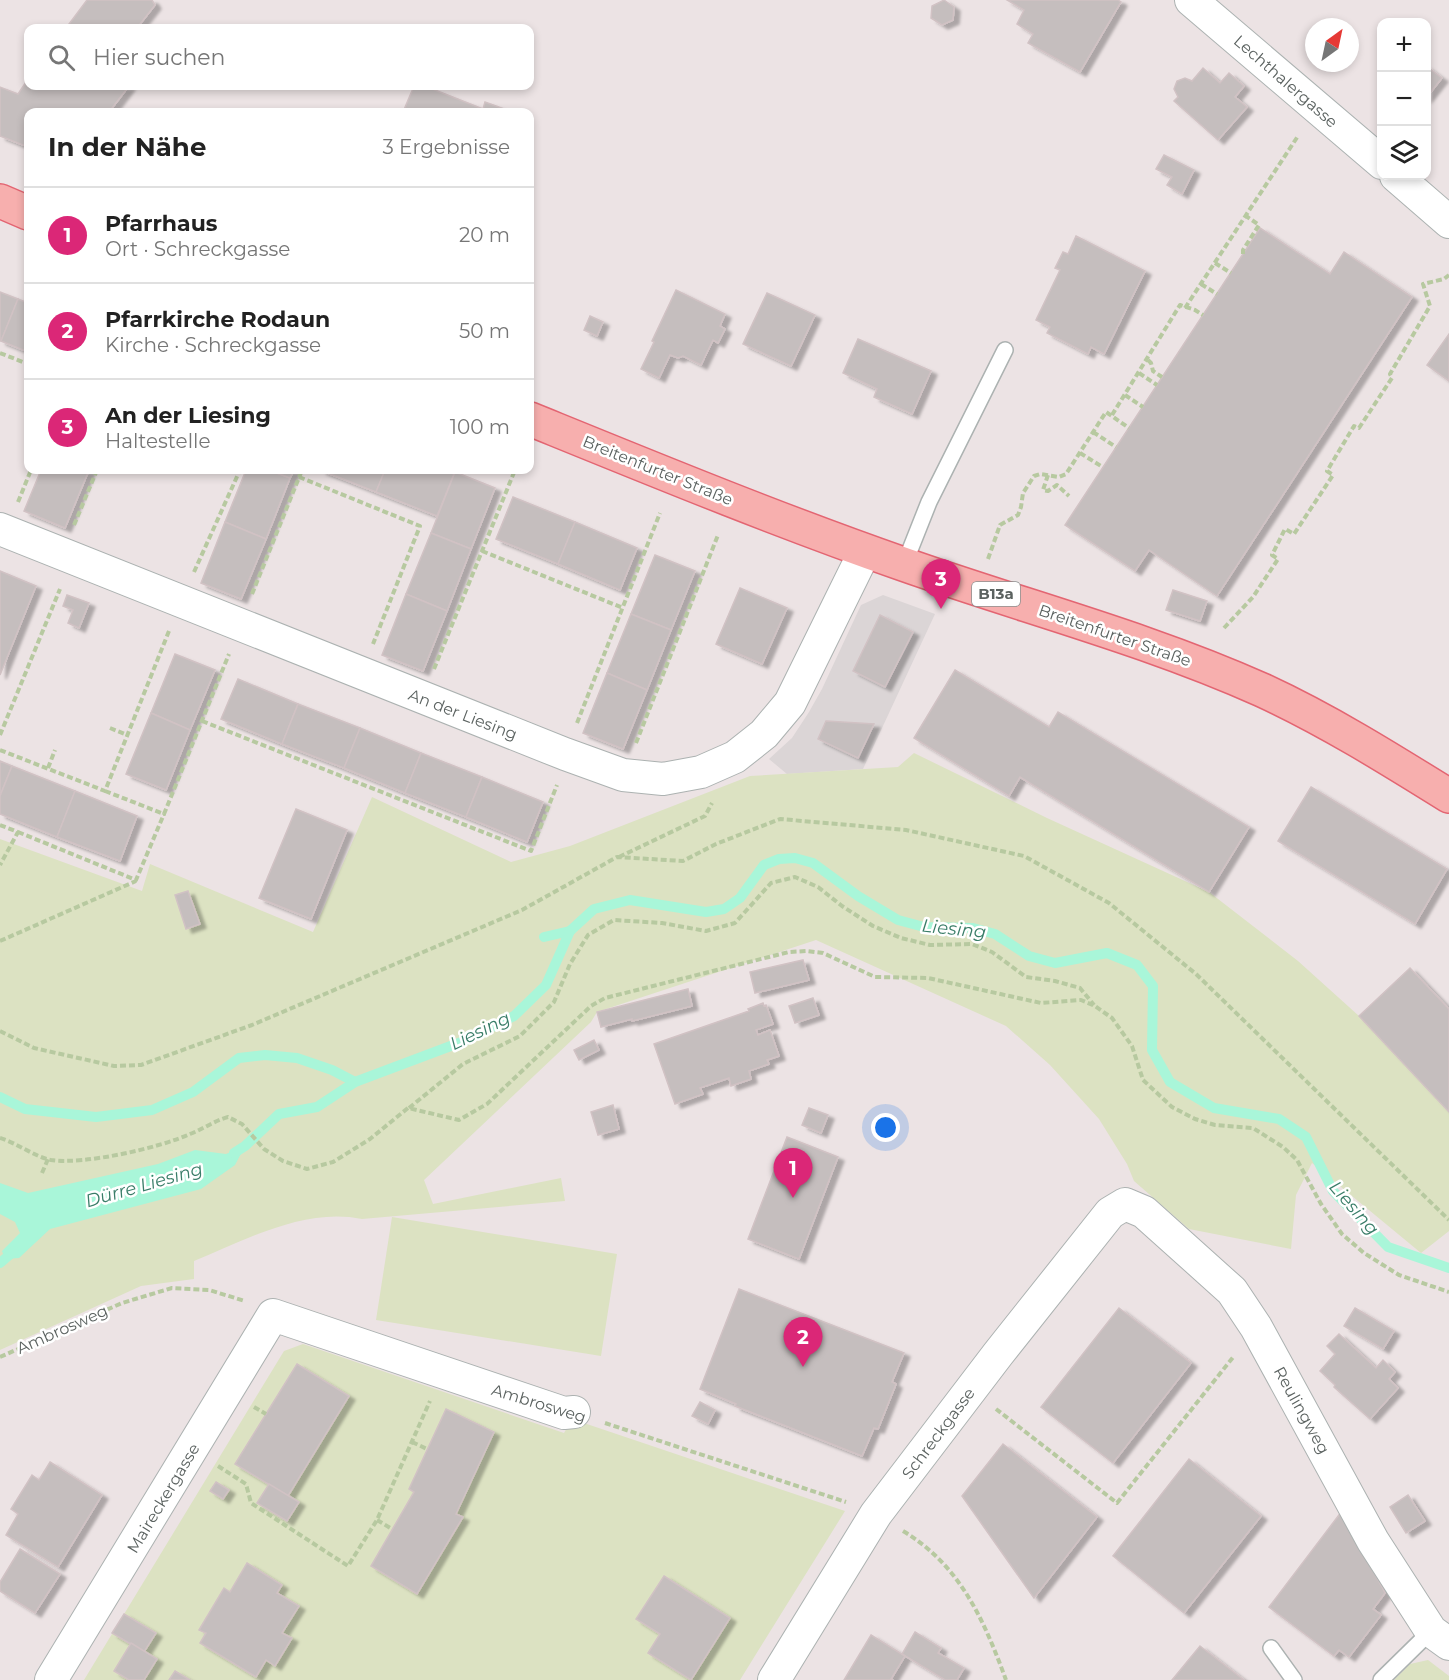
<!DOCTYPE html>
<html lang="de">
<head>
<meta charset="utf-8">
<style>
  :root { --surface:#fff; --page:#f2f2f2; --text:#222; --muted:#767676; --line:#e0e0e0; --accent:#db2777 }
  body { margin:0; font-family:Montserrat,sans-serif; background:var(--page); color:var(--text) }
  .controls { position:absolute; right:18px; top:18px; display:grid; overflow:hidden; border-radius:12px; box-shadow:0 3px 9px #0003 }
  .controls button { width:54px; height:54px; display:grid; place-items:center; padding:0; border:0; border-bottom:2px solid var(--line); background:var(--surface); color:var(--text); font:30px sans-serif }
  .compass { position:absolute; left:1305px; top:18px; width:54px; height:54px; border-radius:50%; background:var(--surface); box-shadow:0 3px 9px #0003; rotate:33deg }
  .you { position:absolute; left:886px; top:1128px; width:21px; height:21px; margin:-15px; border:4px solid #fff; border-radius:50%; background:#1a73e8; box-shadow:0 0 0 9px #1a73e833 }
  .badge { display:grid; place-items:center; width:39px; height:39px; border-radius:50%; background:var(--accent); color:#fff; font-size:20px; font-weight:700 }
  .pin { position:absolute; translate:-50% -50px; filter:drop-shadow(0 2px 3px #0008) }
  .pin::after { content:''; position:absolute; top:32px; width:21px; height:18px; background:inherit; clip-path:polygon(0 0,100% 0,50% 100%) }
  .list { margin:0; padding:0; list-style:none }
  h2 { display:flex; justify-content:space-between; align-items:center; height:78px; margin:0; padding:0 24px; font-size:26px }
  h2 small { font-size:20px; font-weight:400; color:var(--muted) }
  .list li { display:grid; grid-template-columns:39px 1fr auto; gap:18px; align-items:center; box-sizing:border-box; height:96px; padding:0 24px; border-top:2px solid var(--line) }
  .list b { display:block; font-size:22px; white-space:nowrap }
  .list p { margin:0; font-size:20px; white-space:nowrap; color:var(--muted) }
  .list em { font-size:20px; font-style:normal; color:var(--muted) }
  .icon { flex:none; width:33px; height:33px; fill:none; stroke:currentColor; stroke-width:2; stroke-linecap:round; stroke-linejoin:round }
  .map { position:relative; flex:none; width:1449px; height:1680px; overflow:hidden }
  .search { position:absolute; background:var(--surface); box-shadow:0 3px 9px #0003; left:24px; top:24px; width:510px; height:66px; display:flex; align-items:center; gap:15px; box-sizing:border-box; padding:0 21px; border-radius:12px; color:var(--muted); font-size:22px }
  .panel { position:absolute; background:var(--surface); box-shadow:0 3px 9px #0003; left:24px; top:108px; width:510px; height:366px; border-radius:12px }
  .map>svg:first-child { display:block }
</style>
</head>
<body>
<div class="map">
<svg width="1449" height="1680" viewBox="0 0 1449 1680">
  <defs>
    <filter id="shadow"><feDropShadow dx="6" dy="4" stdDeviation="1.5" flood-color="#0004"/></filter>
  </defs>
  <rect width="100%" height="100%" fill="#ece3e4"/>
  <polygon fill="#dbd5d6" points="883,595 935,614 863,769 787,774 769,759 792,738 809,712 822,689 861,605"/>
  <g fill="#dce2c2">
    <path d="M 914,753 L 1047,818 L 1209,892 L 1298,961 L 1359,1016 L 1449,1112 L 1449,1231 L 1421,1253 L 1312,1163 L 1296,1195 L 1291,1249 L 1189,1229 L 1134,1181 L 1127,1164 L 1099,1119 L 1050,1065 L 1006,1026 L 816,940 L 597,1012 L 591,1022 L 424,1180 L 433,1204 L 561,1178 L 565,1201 L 362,1219 C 305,1207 245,1240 194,1261 L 194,1279 L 141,1286 L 0,1350 L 0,839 L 142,891 L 150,864 L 313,932 L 372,797 L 511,862 L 570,846 L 750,776 L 898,767 Z"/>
    <polygon points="392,1217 617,1254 601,1356 376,1320"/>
    <polygon points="303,1344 564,1433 572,1419 845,1511 740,1680 84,1680 284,1351"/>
    <polygon points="1428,1660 1449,1676 1449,1680 1394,1680 1410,1664"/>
  </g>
  <polygon fill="#a9f6d9" points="245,1146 235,1165 201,1189 50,1229 19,1258 5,1259 2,1251 20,1233 15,1222 0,1214 0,1183 28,1193 158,1164 195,1150 226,1154"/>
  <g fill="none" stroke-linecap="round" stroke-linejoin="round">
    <g stroke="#a9f6d9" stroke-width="10">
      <polyline points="544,937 570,931"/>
      <polyline points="0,1097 25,1109 96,1117 152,1110 193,1092 239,1058 265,1055 297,1058 332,1070 355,1082"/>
      <polyline points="234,1153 245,1146 279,1114 317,1107 355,1082 464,1041 514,1016 546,985 570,931 594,909 630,900 706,912 724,909 740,898 764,865 779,859 795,858 813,863 858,896 898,920 924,927 973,928 995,934 1029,956 1055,963 1107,953 1137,965 1153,986 1152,1050 1170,1082 1214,1108 1279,1119 1306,1137 1333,1191 1388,1247 1449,1268"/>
      <polyline points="0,1263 14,1251"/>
    </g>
  </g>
  <g fill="#c5bebe" stroke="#d1c2c4" stroke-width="1.5" filter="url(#shadow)">
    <polygon points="87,0 152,0 155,5 137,28 66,28"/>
    <polygon points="944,0 954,7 953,20 942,25 931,18 932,6"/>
    <polygon points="1007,0 1118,0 1121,2 1080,72 1028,43 1033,34 1017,24 1024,10"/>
    <polygon points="1426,66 1442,78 1426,98"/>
    <polygon points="1203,68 1220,83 1229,73 1244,86 1235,97 1247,107 1218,140 1174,101 1178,97 1174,89 1177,81 1185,78 1192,81"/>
    <polygon points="28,79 28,86 129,86 109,112 28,112 28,147 0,136 0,87 18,94"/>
    <polygon points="414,86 425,86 483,109 485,102 513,112 403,112"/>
    <polygon points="1164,155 1194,170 1182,194 1167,185 1172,177 1156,169"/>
    <polygon points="1260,228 1330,274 1344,252 1412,297 1217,596 1149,550 1135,571 1065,525"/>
    <polygon points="1076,236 1145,271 1104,354 1091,347 1088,354 1047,333 1050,327 1036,320 1060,270 1055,268 1063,252 1068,254"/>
    <polygon points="676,290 725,314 720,326 725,329 718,343 713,340 701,365 683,356 678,358 670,355 659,378 641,369 654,342 652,341"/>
    <polygon points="0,292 18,299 1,341 0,340"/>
    <polygon points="767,293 815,315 791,366 743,344"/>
    <polygon points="18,299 28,303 28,352 1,341"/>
    <polygon points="590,316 603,322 597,336 584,330"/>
    <polygon points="1449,334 1449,381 1427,365"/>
    <polygon points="858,339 931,371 912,414 874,397 877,389 843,373"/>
    <polygon points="41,470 89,470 65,528 24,511"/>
    <polygon points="246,470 269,470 290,478 266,539 225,522"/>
    <polygon points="269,470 294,470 290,478"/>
    <polygon points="320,470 385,470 376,492"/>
    <polygon points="385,470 443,470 454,474 437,516 376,492"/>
    <polygon points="455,472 495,488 471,549 431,533"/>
    <polygon points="513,497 575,522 558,564 496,539"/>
    <polygon points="225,522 266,539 241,599 201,583"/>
    <polygon points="575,522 637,548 620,590 558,564"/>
    <polygon points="431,533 471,549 447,611 406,594"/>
    <polygon points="655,555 695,571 671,630 631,614"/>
    <polygon points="0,571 36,586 0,675"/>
    <polygon points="740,588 787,608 762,664 716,644"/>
    <polygon points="1173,590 1207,601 1200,621 1166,610"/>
    <polygon points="406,594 447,611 423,671 382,655"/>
    <polygon points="67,595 89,603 79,628 68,623 73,610 63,606"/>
    <polygon points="631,614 671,630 647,690 607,673"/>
    <polygon points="880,615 913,632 885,687 853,671"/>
    <polygon points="175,654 215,670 190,730 151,713"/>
    <polygon points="955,670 1049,727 1058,712 1249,827 1209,892 1020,777 1009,796 914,738"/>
    <polygon points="607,673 647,690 623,749 583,733"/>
    <polygon points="238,679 298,704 282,744 221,719"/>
    <polygon points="298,704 360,728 344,768 282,744"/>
    <polygon points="151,713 190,730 166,790 126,774"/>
    <polygon points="826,721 874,724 858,758 818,739"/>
    <polygon points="360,728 421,753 405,793 344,768"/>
    <polygon points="421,753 482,777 466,817 405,793"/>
    <polygon points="0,761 12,766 0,796"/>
    <polygon points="12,766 75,791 57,837 0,814 0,796"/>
    <polygon points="482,777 543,802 527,842 466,817"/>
    <polygon points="1311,787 1447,869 1415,924 1278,841"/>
    <polygon points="75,791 137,816 120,861 57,837"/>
    <polygon points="296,809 347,830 311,919 259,898"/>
    <polygon points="188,891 200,924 186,929 175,895"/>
    <polygon points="803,960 809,980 755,993 750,972"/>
    <polygon points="1410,968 1449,1009 1449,1112 1359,1016"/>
    <polygon points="688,989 692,1006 632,1021 632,1019 601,1027 597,1012"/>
    <polygon points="813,998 819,1015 795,1023 789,1006"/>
    <polygon points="763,1003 764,1006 766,1005 773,1024 756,1030 758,1035 770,1030 779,1056 767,1060 769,1064 749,1071 751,1079 731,1086 729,1078 700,1088 703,1094 675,1104 654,1044 749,1011 748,1009"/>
    <polygon points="594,1040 599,1050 579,1060 574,1050"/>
    <polygon points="613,1105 619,1129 598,1135 591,1112"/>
    <polygon points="809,1108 828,1115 821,1133 802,1125"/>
    <polygon points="787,1137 838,1157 799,1259 748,1239"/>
    <polygon points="739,1289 904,1353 892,1382 896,1384 878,1429 874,1428 862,1456 735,1406 736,1404 700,1389"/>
    <polygon points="1119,1308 1191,1363 1113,1463 1041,1407"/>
    <polygon points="1355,1308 1394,1331 1383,1349 1344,1326"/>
    <polygon points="1339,1334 1376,1368 1383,1360 1395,1372 1389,1379 1398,1388 1370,1419 1334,1387 1335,1385 1320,1371 1335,1354 1327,1346"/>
    <polygon points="297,1364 349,1396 288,1496 235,1464"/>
    <polygon points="700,1402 715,1410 708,1424 692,1416"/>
    <polygon points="446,1409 494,1432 456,1514 463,1517 417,1594 371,1566 414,1492 409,1489"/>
    <polygon points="1003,1444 1097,1517 1034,1598 962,1496"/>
    <polygon points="1189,1459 1261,1516 1184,1613 1113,1556"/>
    <polygon points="50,1462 102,1495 58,1567 6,1535 18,1514 11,1509 32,1475 39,1480"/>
    <polygon points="216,1482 229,1490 223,1499 210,1491"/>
    <polygon points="269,1484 299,1502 287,1521 257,1503"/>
    <polygon points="1408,1495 1425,1521 1406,1533 1390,1507"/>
    <polygon points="1342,1511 1385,1593 1373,1609 1381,1615 1349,1657 1339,1650 1334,1656 1269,1607"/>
    <polygon points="20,1549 60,1574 35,1613 0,1591 0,1582"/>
    <polygon points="247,1563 282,1585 277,1593 299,1606 282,1633 292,1638 275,1666 266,1660 256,1677 200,1643 206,1633 199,1630 224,1588 230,1592"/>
    <polygon points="664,1576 730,1618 691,1680 648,1653 660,1634 636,1619"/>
    <polygon points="124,1614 156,1633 144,1652 112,1633"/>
    <polygon points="915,1632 941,1648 938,1653 964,1668 957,1680 945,1680 902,1654"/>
    <polygon points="871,1635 905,1656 891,1679 893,1680 844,1680"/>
    <polygon points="131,1643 157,1659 144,1680 129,1680 114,1671"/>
    <polygon points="1200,1646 1244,1680 1172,1680"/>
    <polygon points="175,1671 190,1680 169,1680"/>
  </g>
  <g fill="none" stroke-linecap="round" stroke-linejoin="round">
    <g stroke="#acb2b1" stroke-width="18">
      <g id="lane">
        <polyline points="904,565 929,502 1005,350"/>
        <polyline points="1271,1648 1294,1680"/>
        <polyline points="1381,1680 1431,1631"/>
      </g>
    </g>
    <g stroke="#acb2b1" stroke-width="34">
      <g id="street">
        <polyline points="1191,0 1382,163"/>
        <polyline points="1396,176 1449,222"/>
        <polyline points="0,529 565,754 623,775 663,779 701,772 735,757 764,734 790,703 865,551"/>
        <polyline points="51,1680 273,1315 564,1413 574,1412"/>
        <polyline points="774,1680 876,1514 998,1354 1110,1213 1125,1204 1144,1212 1232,1291 1256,1327 1373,1541 1431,1631 1449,1644"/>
      </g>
    </g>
    <g stroke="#e36572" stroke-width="36">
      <g id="primary">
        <polyline points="0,201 28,213"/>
        <path d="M 530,419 C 653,469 777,520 903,564 C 1022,606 1146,638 1262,690 C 1327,720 1388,758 1449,796"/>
      </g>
    </g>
    <g stroke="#b7c9a0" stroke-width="4" stroke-dasharray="6 3" stroke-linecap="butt">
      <polyline points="1243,254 1243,250 1259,225 1246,216"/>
      <polyline points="1215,263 1231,273"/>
      <polyline points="1201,284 1217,294"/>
      <polyline points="1185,308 1298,136"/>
      <polyline points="0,353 28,364"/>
      <polyline points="1148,360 1151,363 1153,371 1162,377"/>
      <polyline points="1139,373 1157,385"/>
      <polyline points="1125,395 1143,407"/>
      <polyline points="1112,415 1180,305 1195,310 1203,315"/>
      <polyline points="1093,432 1116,447"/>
      <polyline points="1080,453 1101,466"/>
      <polyline points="1048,475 1043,490 1048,491 1057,485 1069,496"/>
      <polyline points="299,477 420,526 373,644"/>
      <polyline points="18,502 31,470"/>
      <polyline points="74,525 97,470"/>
      <polyline points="482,551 623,608"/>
      <polyline points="988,559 1000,525 1018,515 1021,507 1023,493 1034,476 1040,474 1059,477 1066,474 1106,412 1129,428"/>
      <polyline points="194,572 240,470"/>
      <polyline points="252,594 302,470"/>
      <polyline points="1224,628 1253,597 1278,559 1272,555 1285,529 1294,534 1333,475 1327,471 1354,426 1359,428 1392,378 1390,374 1430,306 1423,284 1444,279 1449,275"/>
      <polyline points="434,669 515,470"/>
      <polyline points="202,721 531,851 557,785"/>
      <polyline points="577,723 660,513"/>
      <polyline points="110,728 127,735"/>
      <polyline points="0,735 60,589"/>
      <polyline points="636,743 718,535"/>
      <polyline points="0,750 105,791 169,631"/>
      <polyline points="48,768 55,750"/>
      <polyline points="105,791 164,814 229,654"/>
      <polyline points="0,825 18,832 0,865"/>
      <polyline points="18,832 136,880 164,814"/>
      <polyline points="619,857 705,816 712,803"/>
      <polyline points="0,941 136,881"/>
      <polyline points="0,1031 34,1048 114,1066 141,1065 252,1025 522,910 617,857 683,861 716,844 780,819 906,830 1024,856 1109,903 1196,974 1449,1220"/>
      <polyline points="409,1108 463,1064 520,1036 554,1002 570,964 588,935 614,920 662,923 706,931 735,923 771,883 795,877 818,887 842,906 873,926 901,938 930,945 972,944 992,952 1026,977 1055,981 1080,988 1094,1005"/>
      <path d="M 0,1138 C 17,1143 35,1157 51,1160 C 84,1165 159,1148 190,1134 C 203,1129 214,1121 228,1117 L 242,1124 L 264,1149 L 283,1161 L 307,1169 L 333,1162 L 370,1139 L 408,1108 L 459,1120 L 487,1104 L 591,1006 L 605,998 L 789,952 L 807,951 L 823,953 L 875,977 L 928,978 L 1041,1003 L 1081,1000 L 1095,1006 L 1112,1018 L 1132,1046 L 1143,1080 L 1172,1107 L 1195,1119 L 1215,1125 L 1253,1128 L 1283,1147 L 1297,1160 L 1321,1204 L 1342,1234 L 1364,1253 L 1399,1275 L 1449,1292"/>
      <polyline points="42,1173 48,1159"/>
      <polyline points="0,1357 122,1303 172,1288 209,1290 245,1301"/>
      <polyline points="254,1407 266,1414"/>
      <polyline points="996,1409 1117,1503 1234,1356"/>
      <polyline points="605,1423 846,1502"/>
      <polyline points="412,1442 427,1449"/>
      <polyline points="218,1466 246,1484 251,1503 348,1566 377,1520 430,1401"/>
      <polyline points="377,1520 392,1529"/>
      <path d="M 903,1531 C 960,1565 984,1620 1006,1680"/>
    </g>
    <use href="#lane" stroke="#fff" stroke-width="15"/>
    <use href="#street" stroke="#fff" stroke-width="32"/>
    <use href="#primary" stroke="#f7afae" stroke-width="33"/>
  </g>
  <g text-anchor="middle" stroke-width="5" stroke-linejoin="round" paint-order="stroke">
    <rect fill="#fff" stroke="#8c9190" stroke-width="1.5" x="972" y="582" width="48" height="24" rx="4.5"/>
    <g font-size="15" font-weight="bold" fill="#5b6260">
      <text x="996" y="599">B13a</text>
    </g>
    <g font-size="16" fill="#5b6260" stroke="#fff">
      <text transform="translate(1286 81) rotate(41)" y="6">Lechthalergasse</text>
      <text transform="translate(658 470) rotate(22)" y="6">Breitenfurter Straße</text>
      <text transform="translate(1115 635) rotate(19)" y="6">Breitenfurter Straße</text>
      <text transform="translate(463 714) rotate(21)" y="6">An der Liesing</text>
      <text transform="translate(62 1329) rotate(-24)" y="6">Ambrosweg</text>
      <text transform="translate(539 1403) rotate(17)" y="6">Ambrosweg</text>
      <text transform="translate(1302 1410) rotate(61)" y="6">Reulingweg</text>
      <text transform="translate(938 1433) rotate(-53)" y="6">Schreckgasse</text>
      <text transform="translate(163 1498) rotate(-59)" y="6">Maireckergasse</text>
    </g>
    <g font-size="18" font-style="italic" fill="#397d68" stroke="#fff">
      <text transform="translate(954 929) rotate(6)" y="6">Liesing</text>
      <text transform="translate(480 1031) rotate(-26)" y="6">Liesing</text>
      <text transform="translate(144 1185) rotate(-16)" y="6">Dürre Liesing</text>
      <text transform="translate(1354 1208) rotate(49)" y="6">Liesing</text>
    </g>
  </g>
</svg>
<div class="controls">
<button>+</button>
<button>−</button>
<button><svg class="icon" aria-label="layers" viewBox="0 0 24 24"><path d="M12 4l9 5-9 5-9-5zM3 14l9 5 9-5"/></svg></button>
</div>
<svg class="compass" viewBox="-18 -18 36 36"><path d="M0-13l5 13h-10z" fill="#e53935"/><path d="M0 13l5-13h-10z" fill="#767676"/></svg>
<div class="you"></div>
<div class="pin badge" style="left:793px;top:1198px">1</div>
<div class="pin badge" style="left:803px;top:1367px">2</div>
<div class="pin badge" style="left:941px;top:609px">3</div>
<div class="search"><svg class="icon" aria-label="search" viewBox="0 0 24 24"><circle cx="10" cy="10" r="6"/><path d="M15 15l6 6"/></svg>Hier suchen</div>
<section class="panel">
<h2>In der Nähe<small>3 Ergebnisse</small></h2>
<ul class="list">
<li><span class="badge">1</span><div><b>Pfarrhaus</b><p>Ort · Schreckgasse</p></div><em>20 m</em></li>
<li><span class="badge">2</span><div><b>Pfarrkirche Rodaun</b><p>Kirche · Schreckgasse</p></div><em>50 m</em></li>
<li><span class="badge">3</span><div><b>An der Liesing</b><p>Haltestelle</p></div><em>100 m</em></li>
</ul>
</section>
</div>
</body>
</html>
